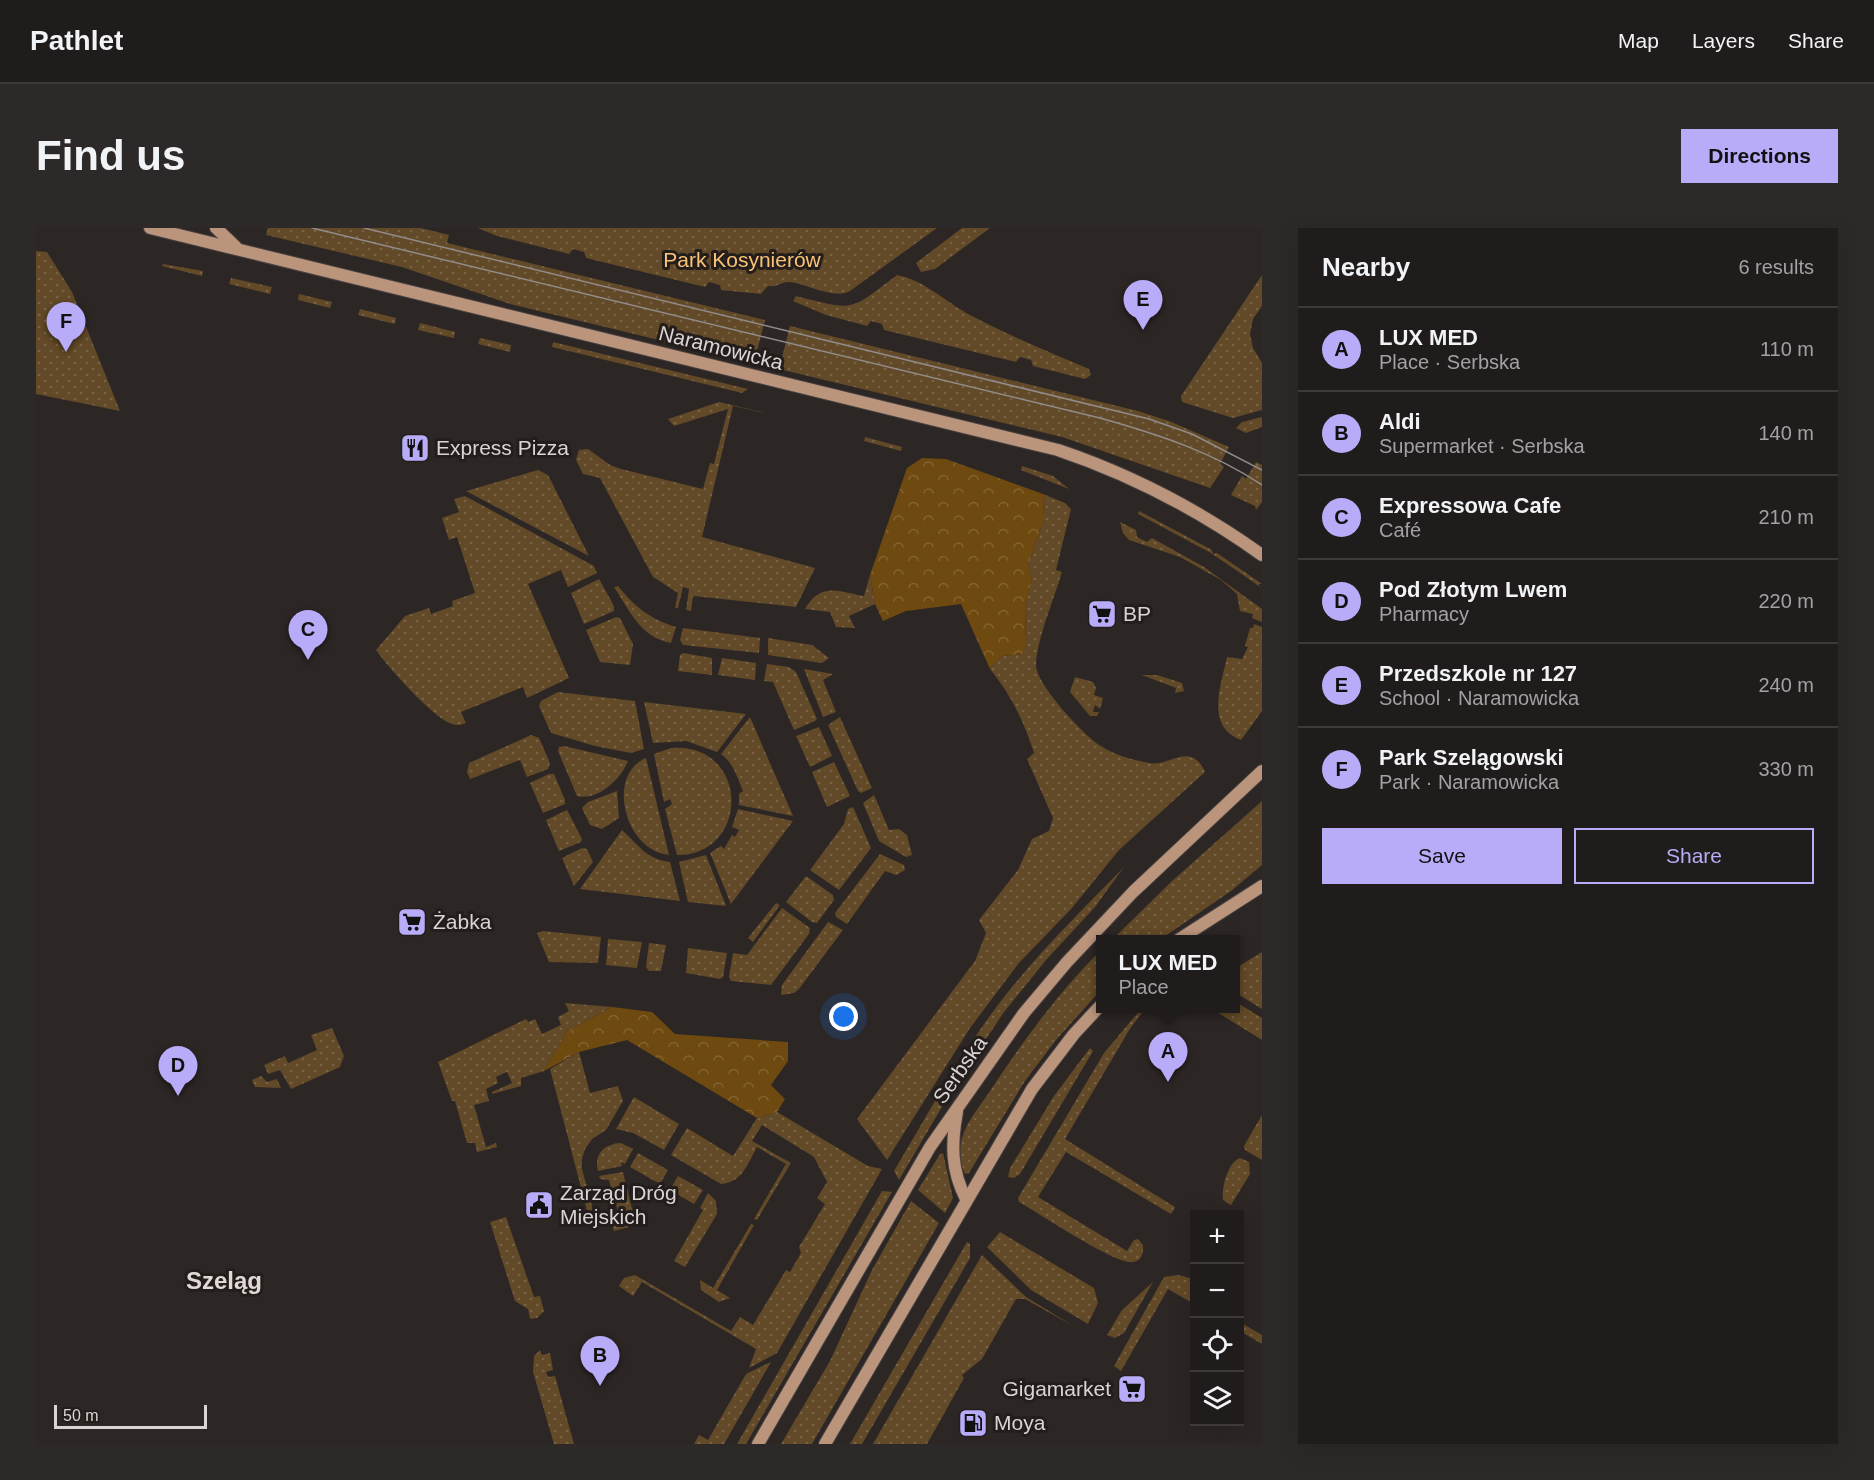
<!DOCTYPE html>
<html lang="en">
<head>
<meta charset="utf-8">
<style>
  :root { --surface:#211c1c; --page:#2d2929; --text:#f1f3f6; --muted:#a2a1a3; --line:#3e3a3b; --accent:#b8abf7 }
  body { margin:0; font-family:Arial,sans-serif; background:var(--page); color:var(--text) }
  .controls { position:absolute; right:18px; bottom:18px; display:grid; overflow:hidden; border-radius:0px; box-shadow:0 6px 24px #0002 }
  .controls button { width:54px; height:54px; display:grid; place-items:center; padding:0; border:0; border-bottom:2px solid var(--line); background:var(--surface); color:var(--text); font:30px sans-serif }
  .scale { position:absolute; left:18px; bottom:15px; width:153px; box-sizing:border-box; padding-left:6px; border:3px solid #dad5d4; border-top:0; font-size:16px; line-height:21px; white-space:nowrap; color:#dad5d4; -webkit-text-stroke:4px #231d1b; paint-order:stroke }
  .you { position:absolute; left:808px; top:789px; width:21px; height:21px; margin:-15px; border:4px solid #fff; border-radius:50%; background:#1a73e8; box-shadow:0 0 0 9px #1a73e833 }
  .badge { display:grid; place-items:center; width:39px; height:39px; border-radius:50%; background:var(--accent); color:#111; font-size:20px; font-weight:700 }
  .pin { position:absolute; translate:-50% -50px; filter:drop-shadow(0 2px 3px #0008) }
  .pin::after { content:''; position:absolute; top:32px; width:21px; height:18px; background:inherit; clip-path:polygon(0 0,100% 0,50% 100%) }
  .popup { position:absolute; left:1060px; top:707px; width:144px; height:78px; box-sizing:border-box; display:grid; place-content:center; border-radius:0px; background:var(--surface); filter:drop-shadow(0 2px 4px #0005); font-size:20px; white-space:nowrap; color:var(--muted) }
  .popup b { font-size:22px; color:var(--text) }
  .popup::after { content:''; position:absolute; left:50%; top:100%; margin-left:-12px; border:12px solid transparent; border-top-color:var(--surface) }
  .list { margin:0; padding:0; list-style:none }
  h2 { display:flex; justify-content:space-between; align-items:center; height:78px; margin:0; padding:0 24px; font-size:26px }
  h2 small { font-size:20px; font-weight:400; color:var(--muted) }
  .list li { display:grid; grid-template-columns:39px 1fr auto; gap:18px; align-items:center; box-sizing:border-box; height:84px; padding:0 24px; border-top:2px solid var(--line) }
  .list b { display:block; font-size:22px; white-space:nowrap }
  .list p { margin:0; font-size:20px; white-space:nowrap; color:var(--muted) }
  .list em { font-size:20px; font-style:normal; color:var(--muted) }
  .actions { display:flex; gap:12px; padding:18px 24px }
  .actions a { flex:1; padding:14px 0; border:2px solid var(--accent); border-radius:0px; text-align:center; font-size:21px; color:var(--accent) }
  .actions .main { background:var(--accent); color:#111 }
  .icon { flex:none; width:33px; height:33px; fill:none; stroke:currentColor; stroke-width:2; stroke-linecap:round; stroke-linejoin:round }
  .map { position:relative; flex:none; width:1226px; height:1216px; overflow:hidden; border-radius:0px }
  header { display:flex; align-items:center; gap:36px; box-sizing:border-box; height:84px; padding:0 30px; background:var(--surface); border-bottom:2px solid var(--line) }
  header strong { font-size:28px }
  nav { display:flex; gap:33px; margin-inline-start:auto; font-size:21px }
  .intro { display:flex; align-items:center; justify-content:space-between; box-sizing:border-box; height:144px; padding:0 36px }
  h1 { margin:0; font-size:42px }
  .button { padding:15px 27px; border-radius:0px; background:var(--accent); color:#111; font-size:21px; font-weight:700 }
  main { display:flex; gap:36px; padding:0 36px }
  aside { flex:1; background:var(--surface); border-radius:0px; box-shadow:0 6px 24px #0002 }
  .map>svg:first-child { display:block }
</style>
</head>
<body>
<header>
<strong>Pathlet</strong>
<nav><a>Map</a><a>Layers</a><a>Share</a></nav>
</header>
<div class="intro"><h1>Find us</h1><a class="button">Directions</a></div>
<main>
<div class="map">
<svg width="1226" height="1216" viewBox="0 0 1226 1216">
  <defs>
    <pattern id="green-dots" width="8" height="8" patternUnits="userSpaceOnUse" patternTransform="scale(1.5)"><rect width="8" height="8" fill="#624927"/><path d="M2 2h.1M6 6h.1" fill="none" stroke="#786245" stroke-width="1.8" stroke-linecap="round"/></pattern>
    <pattern id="forest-crowns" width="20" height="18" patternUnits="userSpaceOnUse" patternTransform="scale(1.5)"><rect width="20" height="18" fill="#6e4a10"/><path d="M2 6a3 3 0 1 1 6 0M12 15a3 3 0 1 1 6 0" fill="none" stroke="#826332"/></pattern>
  </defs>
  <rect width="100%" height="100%" fill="#2c2625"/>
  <g fill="url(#green-dots)">
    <polygon points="232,0 385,0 413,7 411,15 729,92 718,135 474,76 366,39 230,7"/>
    <path d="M 442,0 L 901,0 L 814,63 C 798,72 772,56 754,54 C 745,53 741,60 732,58 L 725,66 L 685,62 L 684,57 L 673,54 L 669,59 L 550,30 L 548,24 L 537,21 L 533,26 L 461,8 Z"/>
    <polygon points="926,0 954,0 899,41 885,44 880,35"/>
    <polygon points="0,23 11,24 36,64 84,183 0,166"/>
    <polygon points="127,36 167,43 166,48 126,38"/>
    <path d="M 861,47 C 888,52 910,74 934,87 C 972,107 1013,124 1053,141 L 1055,147 L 1049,151 L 997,138 L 995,132 L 984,129 L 980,134 L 848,102 L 846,96 L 835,93 L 831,98 L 790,87 L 757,73 L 760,68 C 820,83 812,84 861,47 Z"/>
    <polygon points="1226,47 1226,78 1217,91 1214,106 1217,120 1226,135 1226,182 1197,190 1146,174 1145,168"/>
    <polygon points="195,50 236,59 234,66 193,56"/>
    <polygon points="263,66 296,74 294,80 262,72"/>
    <polygon points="324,81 360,90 359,96 322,87"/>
    <polygon points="384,95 419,104 418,110 382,102"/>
    <polygon points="754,98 1102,183 1133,193 1193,219 1184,236 1188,239 1174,260 1026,209 743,141"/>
    <polygon points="444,110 475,117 474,124 442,116"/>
    <polygon points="517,114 712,161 706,165 516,119"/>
    <polygon points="683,174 741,188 697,178 666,309 779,340 760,379 657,368 655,383 650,382 653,361 647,359 642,380 639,380 642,365 617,349 564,250 547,246 540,232 543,222 552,221 574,237 585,241 667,261 674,235 678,236 692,181 638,198 632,191"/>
    <polygon points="1226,189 1226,199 1210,205 1200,200 1206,194"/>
    <polygon points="829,209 866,219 865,223 828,213"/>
    <polygon points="1220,234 1226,237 1226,274 1220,282 1219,278 1195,267 1206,248 1210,251"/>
    <polygon points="986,238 1017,248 1033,261 985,242"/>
    <polygon points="502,242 512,247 553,328 430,263"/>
    <path d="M 1007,266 L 1029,275 L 1035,281 L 1020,342 L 1026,344 C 1019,368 1000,414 1000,437 C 1000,456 1048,508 1065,518 C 1078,527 1097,532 1113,535 C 1133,539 1155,512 1169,544 L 1083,622 L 1036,680 L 983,735 L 934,800 L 851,932 L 821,891 L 939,733 L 950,705 L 943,692 L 982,642 L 996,611 L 1013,603 L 1017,590 L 991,531 L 998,525 C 988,493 975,467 954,441 L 966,428 L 987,426 L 990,417 L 989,378 L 996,351 L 992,337 L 1008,291 Z"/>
    <path d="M 429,268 L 558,338 L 561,345 L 532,359 L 525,342 L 492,356 L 533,450 L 491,470 L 487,459 L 425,484 L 430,495 C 425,497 421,498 416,496 C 397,490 352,439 340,422 L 369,388 L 393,380 L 395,386 L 417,378 L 416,373 L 439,365 L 421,309 L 413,312 L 406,290 L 423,284 L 418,271 Z"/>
    <polygon points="1103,283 1176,322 1177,326 1181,325 1226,356 1222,356 1226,360 1175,325 1102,286"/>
    <polygon points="1084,294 1100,302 1101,309 1111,314 1116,310 1168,339 1226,381 1226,394 1216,390 1217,386 1204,383 1201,366 1185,352 1144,329 1093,312 1087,305"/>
    <path d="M 834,347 L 839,376 L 813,388 L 819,400 L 800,399 L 794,384 L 769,381 C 785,354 801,363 828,368 Z"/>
    <polygon points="563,351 578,378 578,383 548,396 535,365"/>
    <path d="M 582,358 C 599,379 614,391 640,399 L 635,415 C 604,409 594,383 578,359 Z"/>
    <polygon points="580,389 584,390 597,416 594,437 564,434 550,402"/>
    <path d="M 1218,396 L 1226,399 L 1226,483 L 1205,512 C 1169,498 1185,458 1191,429 L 1206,431 L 1212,419 L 1209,418 L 1214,400 L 1217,400 Z"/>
    <polygon points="647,400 724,410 723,425 647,417 644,412"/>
    <polygon points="732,410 776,417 793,430 786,435 732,427"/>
    <polygon points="647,425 676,430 676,447 642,443 644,427"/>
    <polygon points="686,430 720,435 719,452 682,447"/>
    <polygon points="731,436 753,439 760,444 781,491 779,493 758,502 737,454 728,453"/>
    <polygon points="768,441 797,446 787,452 800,484 787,489"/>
    <polygon points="1106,447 1121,447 1146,455 1148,463 1139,465 1140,460"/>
    <polygon points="1039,449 1057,454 1060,460 1058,467 1067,470 1064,481 1059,477 1057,484 1063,484 1061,488 1054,488 1034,464"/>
    <polygon points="522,464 599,473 608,521 595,525 559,518 515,505 503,478 505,473"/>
    <polygon points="608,474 710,486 681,524 650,513 617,515"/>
    <path d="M 714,489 L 757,588 L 703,577 L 703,566 L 707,563 C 701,549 698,536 685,526 Z"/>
    <polygon points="804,489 836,560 825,565 822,563 792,497"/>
    <polygon points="783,499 796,528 774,539 760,508"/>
    <polygon points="495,507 503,510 514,535 512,541 491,549 484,532 434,551 431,544 433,535"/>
    <path d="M 528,518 L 592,533 C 585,551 562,573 541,568 L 522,523 L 523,519 Z"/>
    <path d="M 635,520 C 714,514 715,627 641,627 L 629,581 L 636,576 L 634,571 L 628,574 L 618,526 Z"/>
    <path d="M 610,530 L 633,627 C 588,623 570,546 610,530 Z"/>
    <polygon points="798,534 814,568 791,579 776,544"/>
    <polygon points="513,546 518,546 529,572 529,576 507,585 494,555"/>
    <polygon points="581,563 583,590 566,601 554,597 546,580 552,574"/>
    <polygon points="838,567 853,602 863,601 871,607 876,627 870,629 843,613 827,575"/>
    <polygon points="1226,573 1226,637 1195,663 1125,711 1077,711 1135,654"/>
    <polygon points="817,579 835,620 803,662 774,642 808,596 812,581"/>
    <polygon points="702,581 757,593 695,676 674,625 685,618 688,621 696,607 699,609 703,602 696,599"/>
    <polygon points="531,582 546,611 545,614 523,623 510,592"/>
    <path d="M 586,602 C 602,616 609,631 634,634 L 644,673 L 544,661 Z"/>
    <polygon points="546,620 551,621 557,634 538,658 526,630"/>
    <polygon points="844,626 868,637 869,642 860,647 849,643 811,696 800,689 799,685"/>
    <polygon points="670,627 690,678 652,674 643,634"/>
    <path d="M 1088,639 L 1059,679 L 1010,732 L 968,784 L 913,867 L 863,952 L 858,943 C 892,886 924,826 965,773 C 1002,725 1046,682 1088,639 Z"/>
    <polygon points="770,648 797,667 798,672 781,695 776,694 750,674"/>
    <polygon points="740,675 744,677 717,714 712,710"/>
    <polygon points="746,680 774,700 773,706 735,757 695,753 693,749 697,725 711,727"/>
    <polygon points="792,694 807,702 763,761 758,765 745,767 746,757"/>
    <polygon points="507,703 565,709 562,735 513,734 501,705"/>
    <polygon points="572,711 606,714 601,740 570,737"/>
    <polygon points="613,715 630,717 625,743 613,743 610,739"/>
    <polygon points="652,720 691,725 687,749 684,751 650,745"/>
    <path d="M 1064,723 L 1064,763 L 1020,812 L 989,853 L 933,945 L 929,946 C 924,936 923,921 926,910 C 931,893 944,878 954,863 C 987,813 1022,765 1064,723 Z"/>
    <polygon points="1226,724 1226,781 1200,765 1200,740"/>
    <polygon points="1200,774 1226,790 1226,812 1176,781 1200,780"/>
    <polygon points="529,775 576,779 531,803 508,843 485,850 485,858 456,866 456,864 476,855 471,844 460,849 462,855 450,861 453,873 438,877 450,919 460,915 461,919 441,924 439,915 431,915 419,873 416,873 402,834 490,791 492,794 499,791 506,806 525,797 522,789 533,783"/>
    <path d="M 1105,781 L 1109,781 L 1095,799 L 1029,911 L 1139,979 L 1135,986 L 1030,924 L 1002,969 L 1091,1023 L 1098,1012 L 1102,1011 L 1107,1017 C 1108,1025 1105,1034 1096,1034 C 1078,1036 1003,985 983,974 L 982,970 L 1068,825 Z"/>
    <polygon points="296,800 308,828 304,839 255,861 244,842 232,846 228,837 249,828 252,835 281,822 275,807"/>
    <polygon points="1054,820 1057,823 984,946 978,950 972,949 974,940 1018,868"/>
    <polygon points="543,824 554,865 582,858 587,873 570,902 556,911 549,921 546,931 546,941 560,993 554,994 514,841"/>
    <polygon points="225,848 231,854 241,851 245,860 219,859 216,852"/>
    <polygon points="598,869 643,896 628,922 597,905 580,901"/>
    <path d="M 741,884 L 832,938 L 846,941 L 741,1125 L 713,1140 L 720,1121 L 606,1054 L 597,1068 L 583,1058 L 588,1050 L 599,1047 L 695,1103 L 704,1089 L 717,1097 L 750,1042 L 754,1044 L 765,1025 L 763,1019 L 789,976 L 781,970 L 791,954 L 778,929 L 726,897 L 716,913 L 755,935 L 721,992 L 718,991 L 750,936 L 721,919 C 712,935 706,955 685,956 L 635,927 L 651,900 L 697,928 L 721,890 Z"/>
    <polygon points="1226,887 1226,932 1209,922 1208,918"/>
    <path d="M 585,915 L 597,921 L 589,936 L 585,934 L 586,938 L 562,943 C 558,926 568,916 585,915 Z"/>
    <polygon points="602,925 632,942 624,956 594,939"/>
    <polygon points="907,925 917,970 909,985 882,962 904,926"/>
    <path d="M 1204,930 L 1213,934 L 1214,946 L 1195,977 L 1187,972 C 1185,960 1192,934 1204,930 Z"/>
    <polygon points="587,944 600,997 578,1003 575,993 583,987 573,952 564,951 563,948"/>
    <polygon points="642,948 667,962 658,976 634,962"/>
    <polygon points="846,963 856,964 710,1216 701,1216"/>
    <polygon points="672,965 680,973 681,986 649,1039 638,1033 667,982 664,980"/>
    <polygon points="875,973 903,995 776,1216 745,1216 794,1133 836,1042"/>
    <polygon points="470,989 498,1069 504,1068 508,1083 501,1090 494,1091 492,1081 479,1073 454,994"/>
    <polygon points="715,996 718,997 681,1062 694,1070 683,1074 665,1062 664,1052 677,1060"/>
    <polygon points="964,1004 1058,1060 1062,1075 1052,1096 995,1062 951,1019"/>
    <polygon points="931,1014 934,1016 934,1030 826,1216 814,1216"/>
    <polygon points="946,1027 990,1069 1039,1099 989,1071 980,1071 946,1131 926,1147 928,1150 891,1216 837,1216"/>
    <polygon points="1142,1047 1158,1051 1158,1076 1132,1061 1085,1143 1078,1138 1128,1049"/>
    <polygon points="1117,1054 1088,1105 1079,1110 1071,1107 1086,1082"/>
    <polygon points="1204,1094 1226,1107 1226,1116 1204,1103"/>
    <polygon points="504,1122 506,1127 514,1125 517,1142 510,1144 512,1149 519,1148 538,1216 518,1216 497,1144 498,1128"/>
    <polygon points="735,1134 688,1216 658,1216 663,1207 672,1212 710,1146"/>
  </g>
  <g fill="url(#forest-crowns)">
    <polygon points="886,230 910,231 1007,266 1008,291 992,337 996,351 989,378 990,417 987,426 966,428 954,441 925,376 870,383 847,393 839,376 834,347 871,240"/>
    <polygon points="576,779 616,784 639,806 752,814 752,833 735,857 749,871 741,884 721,890 591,812 543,824 508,843 531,803"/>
  </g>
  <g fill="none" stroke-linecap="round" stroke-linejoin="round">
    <g stroke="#484241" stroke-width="14">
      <g id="secondary">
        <path d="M 114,0 L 1022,222 C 1096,247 1163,282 1226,327"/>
        <polyline points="180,0 200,19"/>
        <polyline points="1142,712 1226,658"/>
        <path d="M 921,884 C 915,916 915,942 930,971"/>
        <polyline points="722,1216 894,919 988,785 1031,734 1097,664 1226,543"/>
        <polyline points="789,1216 996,861 1038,806 1064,778"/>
      </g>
    </g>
    <use href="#secondary" stroke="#bb947c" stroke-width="12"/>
    <g stroke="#918c8b" stroke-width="1.5">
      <path d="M 276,0 L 1064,190 C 1121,206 1177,224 1226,257"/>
      <polyline points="328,0 1113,191 1156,206 1226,242"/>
    </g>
  </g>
  <defs>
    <g id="restaurant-square" transform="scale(1.5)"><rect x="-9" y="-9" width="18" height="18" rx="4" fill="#b8abf7" stroke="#231d1b"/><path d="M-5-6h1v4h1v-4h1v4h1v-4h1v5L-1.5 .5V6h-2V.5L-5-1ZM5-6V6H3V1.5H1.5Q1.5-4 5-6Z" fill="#111"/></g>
    <g id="supermarket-square" transform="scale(1.5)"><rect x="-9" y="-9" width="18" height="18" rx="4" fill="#b8abf7" stroke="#231d1b"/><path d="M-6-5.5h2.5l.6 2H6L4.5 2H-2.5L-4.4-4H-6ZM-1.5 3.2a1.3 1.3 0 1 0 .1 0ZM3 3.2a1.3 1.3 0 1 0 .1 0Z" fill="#111"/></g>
    <g id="civic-square" transform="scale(1.5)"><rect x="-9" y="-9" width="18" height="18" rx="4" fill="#b8abf7" stroke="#231d1b"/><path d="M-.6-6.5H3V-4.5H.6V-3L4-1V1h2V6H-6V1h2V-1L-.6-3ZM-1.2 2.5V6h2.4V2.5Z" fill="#111"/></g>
    <g id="fuel-square" transform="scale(1.5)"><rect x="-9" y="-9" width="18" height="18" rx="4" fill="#b8abf7" stroke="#231d1b"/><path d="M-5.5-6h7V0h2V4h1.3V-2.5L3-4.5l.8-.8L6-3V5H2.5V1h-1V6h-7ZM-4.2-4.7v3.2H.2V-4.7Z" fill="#111"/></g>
  </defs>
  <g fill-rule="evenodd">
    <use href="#restaurant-square" x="379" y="220"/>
    <use href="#supermarket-square" x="1066" y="386"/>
    <use href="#supermarket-square" x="376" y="694"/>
    <use href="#civic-square" x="503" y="977"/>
    <use href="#supermarket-square" x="1096" y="1161"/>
    <use href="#fuel-square" x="937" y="1195"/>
  </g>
  <g text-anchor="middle" stroke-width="6" stroke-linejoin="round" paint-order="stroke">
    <g font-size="21" fill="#fac275" stroke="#231d1b">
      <text x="706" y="39">Park Kosynierów</text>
    </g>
    <g font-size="21" fill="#dad5d4" stroke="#231d1b">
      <text transform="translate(685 120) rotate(14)" y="7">Naramowicka</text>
      <text transform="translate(924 842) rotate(-55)" y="7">Serbska</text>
    </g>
    <g font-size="21" fill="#dad5d4" stroke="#231d1b" text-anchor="start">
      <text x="400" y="227">Express Pizza</text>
      <text x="1087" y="393">BP</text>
      <text x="397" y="701">Żabka</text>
      <text x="524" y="972">Zarząd Dróg<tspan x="524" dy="24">Miejskich</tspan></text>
      <text x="1075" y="1168" text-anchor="end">Gigamarket</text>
      <text x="958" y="1202">Moya</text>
    </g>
    <g font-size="24" font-weight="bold" fill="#e1d9d7" stroke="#231d1b">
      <text x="188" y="1061">Szeląg</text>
    </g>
  </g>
</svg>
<div class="controls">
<button>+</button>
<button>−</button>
<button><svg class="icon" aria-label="locate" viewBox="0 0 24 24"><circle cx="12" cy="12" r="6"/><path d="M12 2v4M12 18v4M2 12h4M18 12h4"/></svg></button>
<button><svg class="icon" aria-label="layers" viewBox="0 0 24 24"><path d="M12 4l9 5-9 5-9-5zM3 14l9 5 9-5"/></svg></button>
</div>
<div class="scale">50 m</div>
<div class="you"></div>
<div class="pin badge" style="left:1132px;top:854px">A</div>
<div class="popup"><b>LUX MED</b>Place</div>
<div class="pin badge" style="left:564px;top:1158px">B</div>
<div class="pin badge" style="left:272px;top:432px">C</div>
<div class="pin badge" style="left:142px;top:868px">D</div>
<div class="pin badge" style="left:1107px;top:102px">E</div>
<div class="pin badge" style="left:30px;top:124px">F</div>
</div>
<aside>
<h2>Nearby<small>6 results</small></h2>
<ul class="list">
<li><span class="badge">A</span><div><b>LUX MED</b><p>Place · Serbska</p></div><em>110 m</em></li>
<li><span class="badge">B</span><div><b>Aldi</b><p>Supermarket · Serbska</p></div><em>140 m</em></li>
<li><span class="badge">C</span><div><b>Expressowa Cafe</b><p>Café</p></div><em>210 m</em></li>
<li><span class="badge">D</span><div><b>Pod Złotym Lwem</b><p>Pharmacy</p></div><em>220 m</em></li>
<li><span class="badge">E</span><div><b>Przedszkole nr 127</b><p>School · Naramowicka</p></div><em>240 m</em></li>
<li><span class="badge">F</span><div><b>Park Szelągowski</b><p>Park · Naramowicka</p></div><em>330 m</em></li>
</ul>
<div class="actions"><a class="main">Save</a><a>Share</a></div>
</aside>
</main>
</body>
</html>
